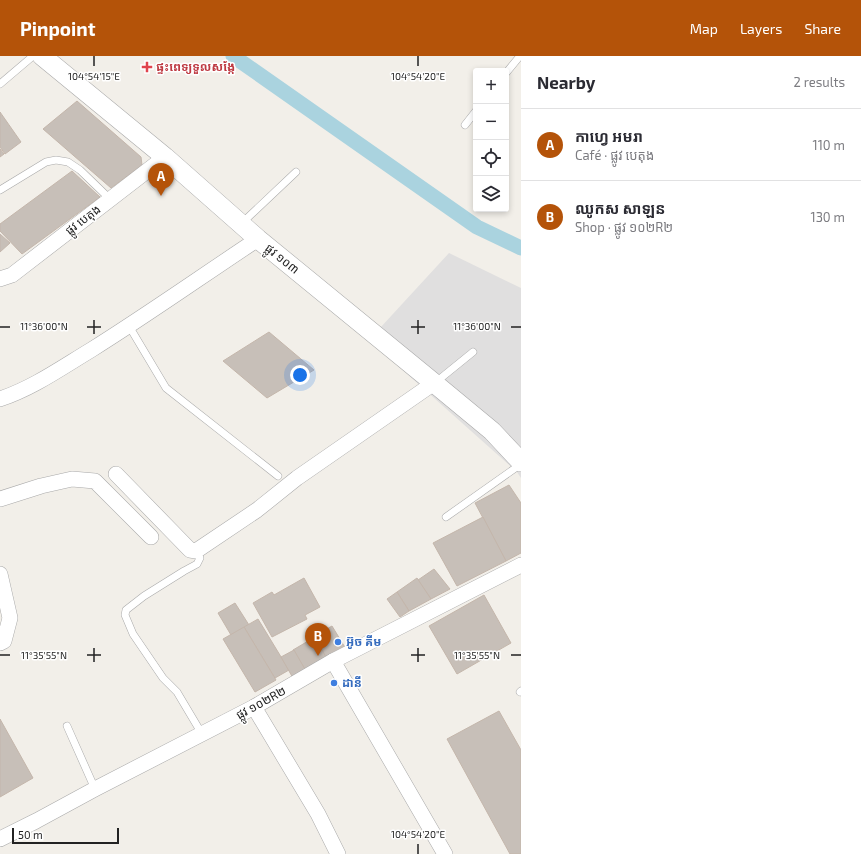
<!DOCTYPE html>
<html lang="en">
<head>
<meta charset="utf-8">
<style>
  :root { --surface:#fff; --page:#f7f7f7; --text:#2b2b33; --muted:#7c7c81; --line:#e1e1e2; --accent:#b45309 }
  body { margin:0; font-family:"Exo 2","Noto Sans Khmer",sans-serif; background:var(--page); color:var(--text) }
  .controls { position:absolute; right:12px; top:12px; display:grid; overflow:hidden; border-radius:4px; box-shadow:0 2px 6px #0003 }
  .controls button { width:36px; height:36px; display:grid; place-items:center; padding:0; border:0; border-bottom:1px solid var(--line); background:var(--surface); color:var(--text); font:20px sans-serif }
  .scale { position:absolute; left:12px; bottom:10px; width:107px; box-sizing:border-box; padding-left:4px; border:2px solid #222; border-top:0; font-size:11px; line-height:14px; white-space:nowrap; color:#222; -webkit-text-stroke:3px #fff; paint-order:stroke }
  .you { position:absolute; left:300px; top:319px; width:14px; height:14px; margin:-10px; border:3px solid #fff; border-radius:50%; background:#1a73e8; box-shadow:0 0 0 6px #1a73e833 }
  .badge { display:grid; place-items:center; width:26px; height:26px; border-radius:50%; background:var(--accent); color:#fff; font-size:13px; font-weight:700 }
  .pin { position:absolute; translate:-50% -33px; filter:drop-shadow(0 1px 2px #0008) }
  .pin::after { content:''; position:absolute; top:21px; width:14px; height:12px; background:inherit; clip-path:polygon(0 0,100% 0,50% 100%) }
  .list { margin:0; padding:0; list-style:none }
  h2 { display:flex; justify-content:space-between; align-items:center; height:52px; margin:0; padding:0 16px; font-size:17px }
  h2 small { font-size:13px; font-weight:400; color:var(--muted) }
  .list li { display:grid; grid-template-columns:26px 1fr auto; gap:12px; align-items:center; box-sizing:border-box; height:72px; padding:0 16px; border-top:1px solid var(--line) }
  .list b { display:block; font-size:15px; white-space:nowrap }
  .list p { margin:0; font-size:13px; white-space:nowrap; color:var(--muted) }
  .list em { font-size:13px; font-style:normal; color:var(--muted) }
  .icon { flex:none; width:22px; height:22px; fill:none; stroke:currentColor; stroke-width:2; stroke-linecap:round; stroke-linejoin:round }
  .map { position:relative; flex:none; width:521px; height:798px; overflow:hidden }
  header { display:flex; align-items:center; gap:24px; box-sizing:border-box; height:56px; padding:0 20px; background:var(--accent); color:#fff }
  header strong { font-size:19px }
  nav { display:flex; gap:22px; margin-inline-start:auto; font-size:14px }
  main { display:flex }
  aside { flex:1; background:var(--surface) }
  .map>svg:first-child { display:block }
</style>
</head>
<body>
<header>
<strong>Pinpoint</strong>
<nav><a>Map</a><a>Layers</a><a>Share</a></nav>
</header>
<main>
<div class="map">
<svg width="521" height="798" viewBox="0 0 521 798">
  <rect width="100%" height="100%" fill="#f2efe9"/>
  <polygon fill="#e0dfdf" points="449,197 521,232 521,422 517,416 369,284"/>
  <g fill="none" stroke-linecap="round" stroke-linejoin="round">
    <polyline stroke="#aad3df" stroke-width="15" points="233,0 477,171 521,192"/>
  </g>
  <g fill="#c7bfb8" stroke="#c4b6ab">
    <polygon points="77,45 141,101 142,109 111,132 43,73"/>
    <polygon points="0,56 21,86 5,98 0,91"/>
    <polygon points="0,93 4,98 0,101"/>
    <polygon points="72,115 100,141 22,198 0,175 0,168"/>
    <polygon points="0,178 10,187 0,196"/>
    <polygon points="269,276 314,314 267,342 223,305"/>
    <polygon points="509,429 521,447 521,497 506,505 475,447"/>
    <polygon points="483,461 506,505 457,530 433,487"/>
    <polygon points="434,513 450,533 431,543 418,524"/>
    <polygon points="304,522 320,551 305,559 307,563 272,581 253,547 272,536 274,539"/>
    <polygon points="417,522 431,543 409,555 397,536"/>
    <polygon points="397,536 409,555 400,561 387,543"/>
    <polygon points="484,539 511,587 457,618 429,570"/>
    <polygon points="235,547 249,569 231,579 218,557"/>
    <polygon points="258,563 289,614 275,622 244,571"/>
    <polygon points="332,570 346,593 327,603 314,580"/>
    <polygon points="244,571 276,624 255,636 223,583"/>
    <polygon points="315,581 327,603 306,615 293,594"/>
    <polygon points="294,594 306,615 293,622 281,601"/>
    <polygon points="499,655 521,694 521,798 510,798 447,683"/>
    <polygon points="0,663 33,722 0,741"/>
  </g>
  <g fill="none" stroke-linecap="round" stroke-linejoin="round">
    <g stroke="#a9a9a9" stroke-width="8">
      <g id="service">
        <polyline points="506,17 520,0"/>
        <polyline points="0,28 33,0"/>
        <polyline points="465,69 476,55"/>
        <polyline points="0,134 46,106 56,104 68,106 80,114 110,143"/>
        <polyline points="242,167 296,116"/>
        <polyline points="129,270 166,332 278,420"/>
        <polyline points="436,326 473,296"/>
        <polyline points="446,461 521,408"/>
        <polyline points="196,495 200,502 197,508 184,515 144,540 126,554 125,559 133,578 163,622 177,636 202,678"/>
        <polyline points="520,636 521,635"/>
        <polyline points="67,670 95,733"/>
      </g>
    </g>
    <g stroke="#a9a9a9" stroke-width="16">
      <g id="minor">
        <polyline points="0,223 12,219 165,101"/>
        <path d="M 0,343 C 33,332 61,312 91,294 C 147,259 202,220 258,183"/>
        <polyline points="116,418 190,494 196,495 257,454 297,422 434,327"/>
        <polyline points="0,443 41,430 72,423 95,425 151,481"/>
        <polyline points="0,518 10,562 4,585 0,587"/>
        <polyline points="333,605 445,798"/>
        <polyline points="254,651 318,758 338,798"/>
        <polyline points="0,783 36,765 95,733 254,651 333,605 521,509"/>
      </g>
    </g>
    <g stroke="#a9a9a9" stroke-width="20">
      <polyline id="tertiary" points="42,0 165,101 258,183 434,327 492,375 521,406"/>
    </g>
    <use href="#service" stroke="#fff" stroke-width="7"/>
    <use href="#minor" stroke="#fff" stroke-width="15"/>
    <use href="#tertiary" stroke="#fff" stroke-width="19"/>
  </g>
  <path fill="none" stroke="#222" stroke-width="1.5" d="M 94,0 L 94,10M 418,0 L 418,10M 94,264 L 94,278M 418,264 L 418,278M 0,271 L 10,271M 87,271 L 101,271M 411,271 L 425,271M 511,271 L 521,271M 94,592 L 94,606M 418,592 L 418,606M 0,599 L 10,599M 87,599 L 101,599M 411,599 L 425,599M 511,599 L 521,599M 418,788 L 418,798"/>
  <path fill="#e0444e" stroke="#fff" stroke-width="1.5" d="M145 5h4v4h4v4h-4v4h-4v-4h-4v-4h4z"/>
  <g fill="#3f7fe0" stroke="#fff" stroke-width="1.5">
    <circle cx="338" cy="586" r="4"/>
    <circle cx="334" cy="627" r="4"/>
  </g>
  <g text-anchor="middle" stroke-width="3" stroke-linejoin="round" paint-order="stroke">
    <g font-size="12" font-weight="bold" fill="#be3a42" stroke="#fff" text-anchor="start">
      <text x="156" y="15">ផ្ទះពេទ្យទួលសង្កែ</text>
    </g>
    <g font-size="12" fill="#222" stroke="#fff">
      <text transform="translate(83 164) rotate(-37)" y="4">ផ្លូវ បេតុង</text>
      <text transform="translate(282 203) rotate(39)" y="4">ផ្លូវ ១០៣</text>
      <text transform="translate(261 647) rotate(-29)" y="4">ផ្លូវ ១០២R២</text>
    </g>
    <g font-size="12" font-weight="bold" fill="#366cbe" stroke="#fff" text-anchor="start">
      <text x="346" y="590">អ៊ូច គីម</text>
      <text x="342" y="631">ដានី</text>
    </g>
  </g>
  <g font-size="10" text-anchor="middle" fill="#222" stroke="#fff" stroke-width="3" stroke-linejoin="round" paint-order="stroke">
    <text x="94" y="24">104°54'15"E</text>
    <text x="418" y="24">104°54'20"E</text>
    <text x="44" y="274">11°36'00"N</text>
    <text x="477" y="274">11°36'00"N</text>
    <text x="44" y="603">11°35'55"N</text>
    <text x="477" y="603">11°35'55"N</text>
    <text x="418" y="782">104°54'20"E</text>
  </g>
</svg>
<div class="controls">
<button>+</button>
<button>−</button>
<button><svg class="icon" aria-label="locate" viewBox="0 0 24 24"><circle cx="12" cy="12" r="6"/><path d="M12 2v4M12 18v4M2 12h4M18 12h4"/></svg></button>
<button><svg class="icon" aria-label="layers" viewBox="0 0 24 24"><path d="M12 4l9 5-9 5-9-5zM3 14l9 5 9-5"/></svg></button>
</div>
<div class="scale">50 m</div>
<div class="you"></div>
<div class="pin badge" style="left:161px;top:140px">A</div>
<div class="pin badge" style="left:318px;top:600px">B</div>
</div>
<aside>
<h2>Nearby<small>2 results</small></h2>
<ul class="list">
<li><span class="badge">A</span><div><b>កាហ្វេ អមរា</b><p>Café · ផ្លូវ បេតុង</p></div><em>110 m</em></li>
<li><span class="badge">B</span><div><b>ឈូកស សាឡន</b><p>Shop · ផ្លូវ ១០២R២</p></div><em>130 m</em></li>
</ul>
</aside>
</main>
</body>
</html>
